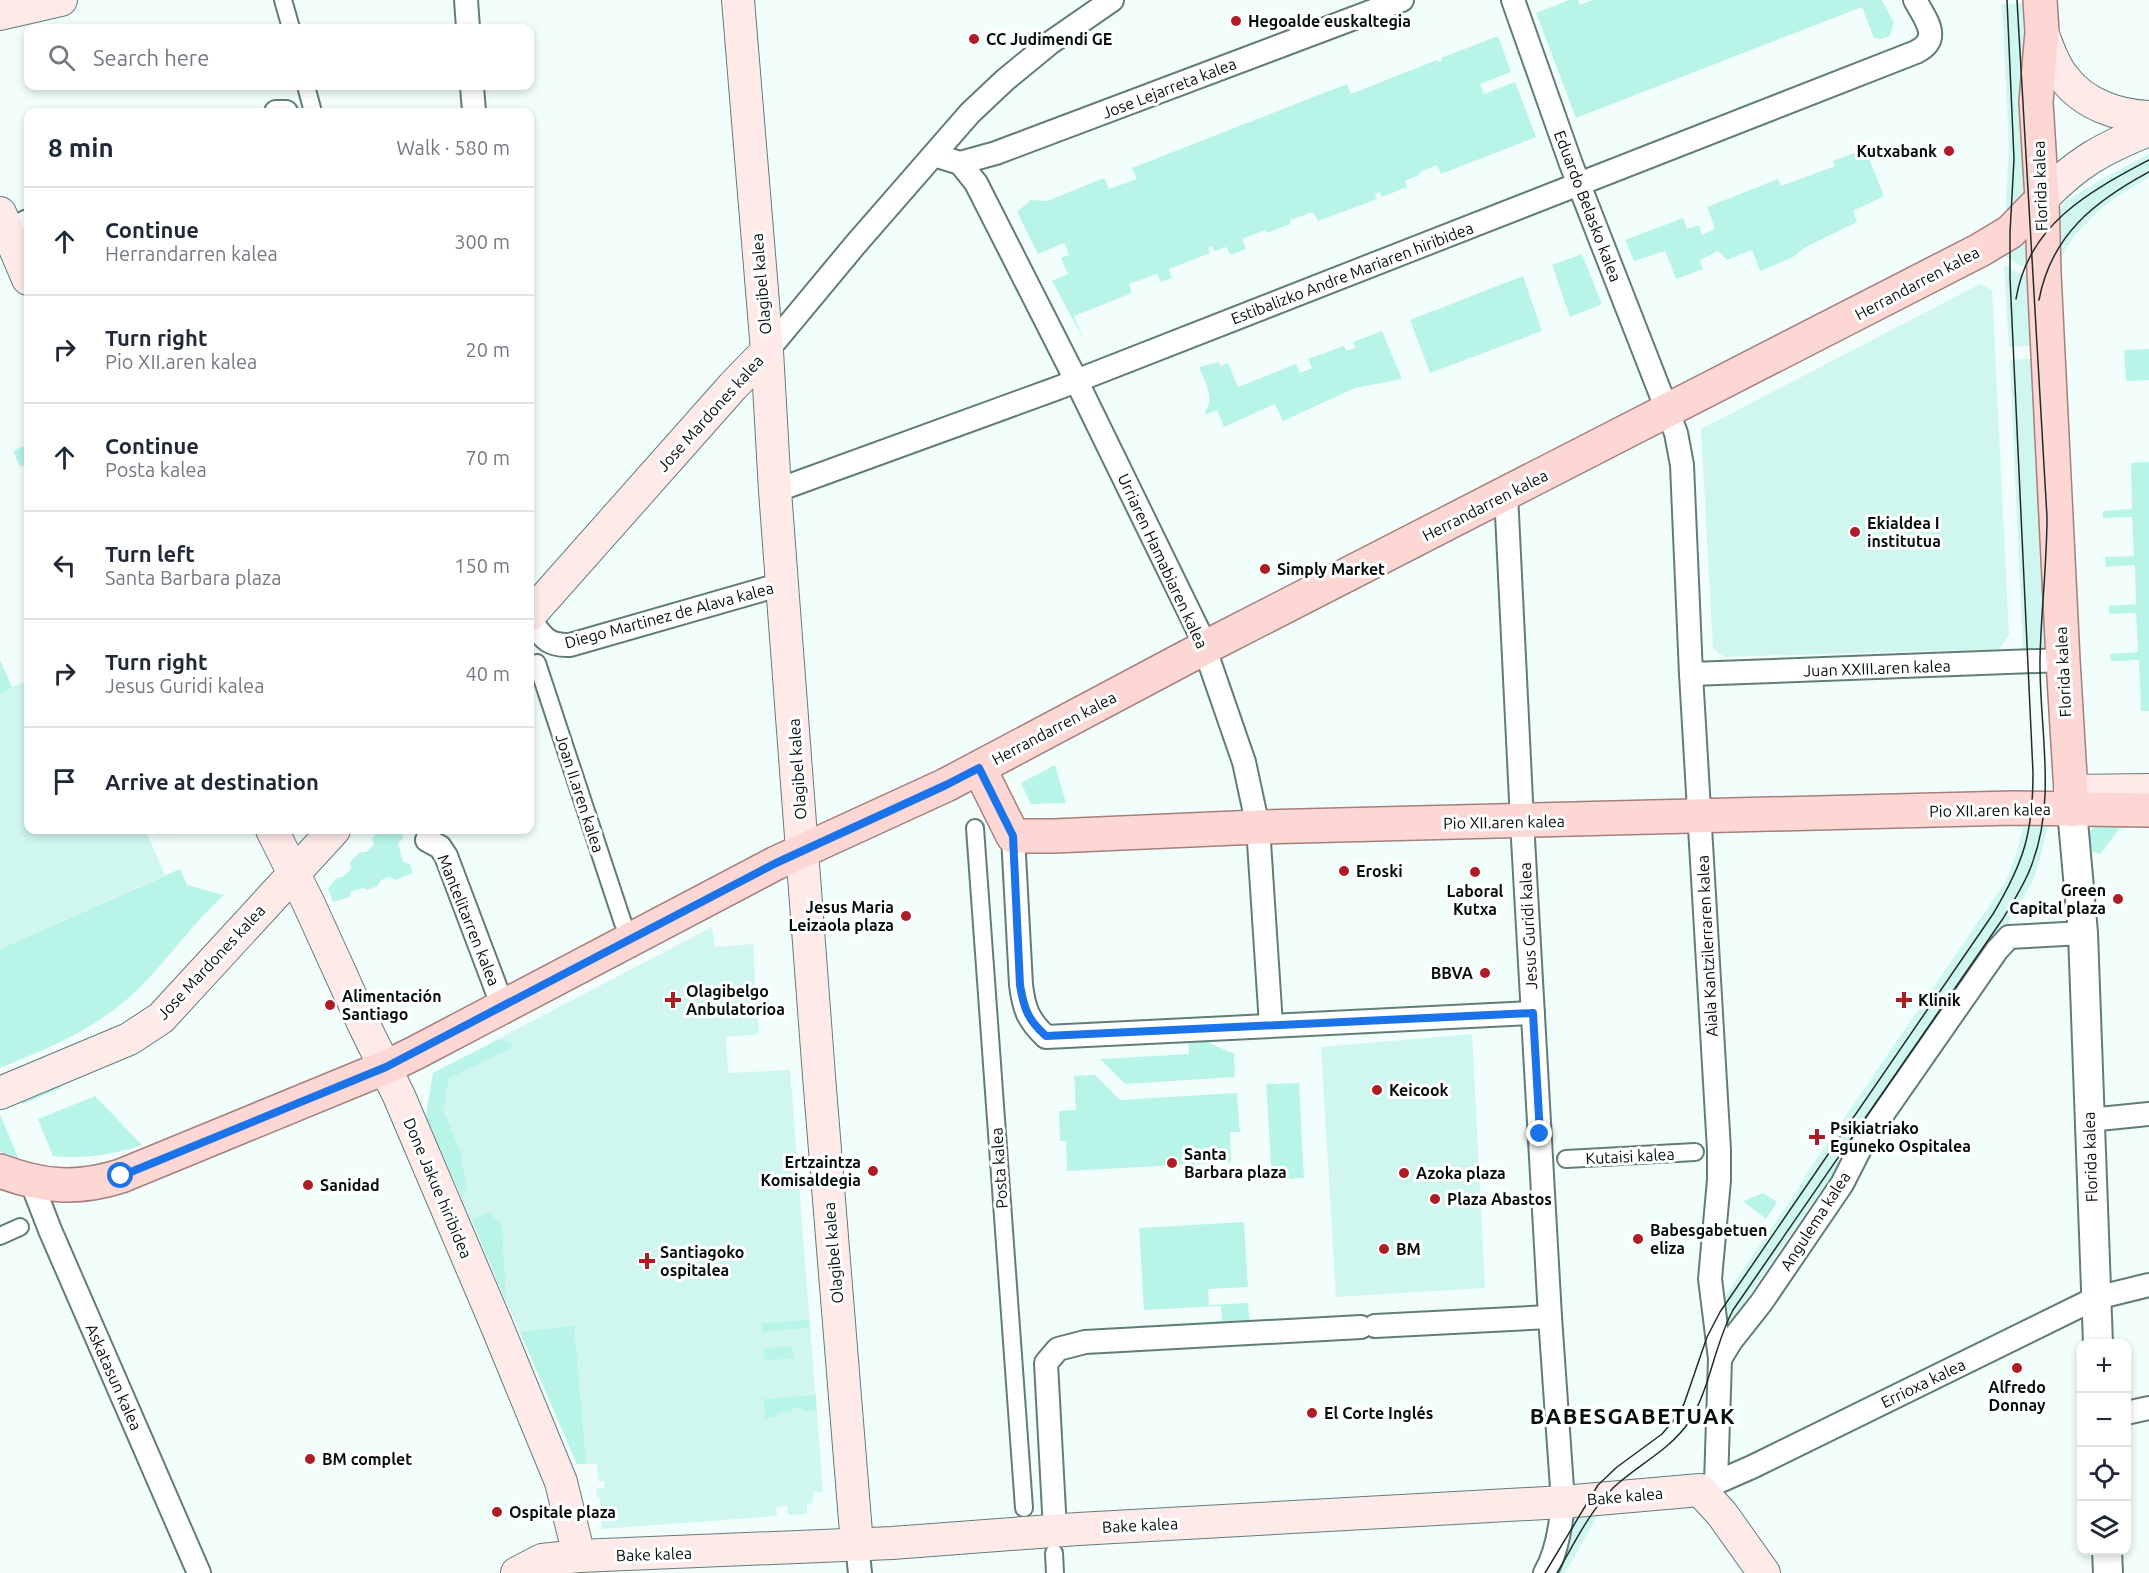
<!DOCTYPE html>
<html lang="en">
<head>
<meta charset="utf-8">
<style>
  :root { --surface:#fff; --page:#f2f2f3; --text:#1f2937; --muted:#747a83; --line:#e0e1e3 }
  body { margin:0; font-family:Ubuntu,sans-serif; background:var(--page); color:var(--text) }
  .controls { position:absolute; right:18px; bottom:18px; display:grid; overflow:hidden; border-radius:12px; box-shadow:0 3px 9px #0003 }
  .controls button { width:54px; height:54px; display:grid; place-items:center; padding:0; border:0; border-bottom:2px solid var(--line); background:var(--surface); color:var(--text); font:30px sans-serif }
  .stop { position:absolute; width:18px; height:18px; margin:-14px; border:4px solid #1a73e8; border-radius:50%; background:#fff }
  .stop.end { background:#1a73e8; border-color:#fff; box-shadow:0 2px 6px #0008 }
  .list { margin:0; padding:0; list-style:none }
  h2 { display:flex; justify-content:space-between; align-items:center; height:78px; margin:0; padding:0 24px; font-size:26px }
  h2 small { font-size:20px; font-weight:400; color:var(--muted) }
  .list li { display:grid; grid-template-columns:39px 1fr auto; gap:18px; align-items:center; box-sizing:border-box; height:108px; padding:0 24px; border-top:2px solid var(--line) }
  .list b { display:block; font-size:22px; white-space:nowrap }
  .list p { margin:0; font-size:20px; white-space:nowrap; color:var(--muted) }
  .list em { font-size:20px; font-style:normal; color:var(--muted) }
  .icon { flex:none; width:33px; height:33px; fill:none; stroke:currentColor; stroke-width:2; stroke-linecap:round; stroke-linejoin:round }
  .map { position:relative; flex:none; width:2149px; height:1573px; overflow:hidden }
  .search { position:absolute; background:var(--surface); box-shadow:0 3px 9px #0003; left:24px; top:24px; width:510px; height:66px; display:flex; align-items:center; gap:15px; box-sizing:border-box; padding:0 21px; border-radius:12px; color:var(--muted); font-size:22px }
  .panel { position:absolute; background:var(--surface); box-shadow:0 3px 9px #0003; left:24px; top:108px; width:510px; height:726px; border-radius:12px }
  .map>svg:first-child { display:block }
</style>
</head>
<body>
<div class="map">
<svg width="2149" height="1573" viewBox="0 0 2149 1573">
  <rect width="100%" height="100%" fill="#f2fefb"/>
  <g fill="#cff7ef">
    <polygon points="2022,3 2029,150 2025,186 2015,209 2005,222 2009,145 2002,4"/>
    <polygon points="2149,154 2149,177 2118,196 2098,211 2074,236 2056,266 2057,216 2066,200 2068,200 2098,181"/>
    <polygon points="2037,222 2039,268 2021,266 2003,255"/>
    <polygon points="2004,265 2020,274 2039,276 2043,345 2009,347"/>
    <polygon points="1980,284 1992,290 2009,635 1999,649 1724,657 1713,648 1701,429"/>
    <polygon points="2043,358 2048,652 2023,653 2010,360"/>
    <polygon points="0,660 12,687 28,680 28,830 145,830 165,875 0,949"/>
    <polygon points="2026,817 2049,819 2041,856 2034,878 2026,893 2012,917 1825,1189 1823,1188 1744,1302 1746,1304 1725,1344 1719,1305 1798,1189 1805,1178 1804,1177 2006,881 2016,855"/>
    <polygon points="712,927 715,947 753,944 756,996 768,998 773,1006 773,1010 767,1017 758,1018 759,1034 726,1037 728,1073 790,1070 823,1492 813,1493 813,1503 807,1504 807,1514 788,1515 787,1506 776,1507 777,1516 602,1529 600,1497 597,1497 596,1489 605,1488 604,1481 598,1481 597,1464 577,1464 426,1116 433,1073"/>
    <polygon points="1472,1034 1485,1288 1336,1297 1321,1047"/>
    <polygon points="1600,1512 1565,1573 1535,1573 1573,1513"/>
  </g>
  <g fill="#b9f4e8">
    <polygon points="1569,0 1578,0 1580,5 1592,0 1882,0 1894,23 1890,36 1881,39 1874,38 1862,7 1576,118 1536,13"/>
    <polygon points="1498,36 1511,72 1480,84 1484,94 1515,82 1536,137 1441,174 1437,165 1420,172 1419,175 1405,181 1407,187 1382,197 1380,192 1375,194 1377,199 1318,221 1313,212 1290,220 1290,224 1267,233 1265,230 1242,239 1246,249 1230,255 1227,247 1214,251 1212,246 1208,248 1210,253 1169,269 1172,278 1161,282 1157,274 1129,284 1132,293 1074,316 1084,340 1052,281 1068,274 1061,258 1069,255 1064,243 1038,254 1017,212 1031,200 1047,201 1104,178 1109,189 1137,179 1132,168 1347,84 1351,94 1437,60 1438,62 1442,61 1441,58"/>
    <polygon points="1865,149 1884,196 1853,211 1857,222 1804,248 1793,257 1760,271 1752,250 1727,260 1718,251 1700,260 1703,269 1676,279 1665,251 1634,261 1625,240 1683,218 1687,229 1699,225 1702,235 1715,229 1707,207 1778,179 1781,186 1835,166 1833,161"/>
    <polygon points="1582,254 1602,304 1570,317 1552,265"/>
    <polygon points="1523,276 1542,331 1430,373 1410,320"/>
    <path d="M 1382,331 L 1402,379 L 1355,388 L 1283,421 L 1275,404 L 1224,427 L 1217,410 L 1206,415 L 1205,412 C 1215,398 1205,382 1199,367 L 1218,362 L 1221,366 L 1228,363 L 1238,387 L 1296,364 L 1300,373 L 1312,368 L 1308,359 L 1344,346 L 1347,351 L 1355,348 L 1353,342 Z"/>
    <polygon points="2149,349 2149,380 2126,381 2124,350"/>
    <polygon points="28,444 28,463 20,467 13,451"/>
    <polygon points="2149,462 2149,711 2141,711 2139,660 2111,661 2110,654 2138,652 2136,613 2109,614 2109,606 2136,604 2135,565 2106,567 2105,557 2134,556 2132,517 2103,518 2103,511 2132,509 2131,463"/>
    <polygon points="0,660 12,688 0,693"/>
    <polygon points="1055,765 1066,803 1031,804 1021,783"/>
    <path d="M 2149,818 L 2149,827 L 2120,828 L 2100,854 L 2084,848 C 2092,810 2118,819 2149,818 Z"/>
    <polygon points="380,830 387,830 402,835 403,839 398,843 403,862 410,864 413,873 395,880 390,877 381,880 378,886 367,890 363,888 352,891 349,897 333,902 328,889 336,878 343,877 351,869 350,862 360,852 366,852 374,845 372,839"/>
    <path d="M 180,869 L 187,885 L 224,895 C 191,924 167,962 135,992 C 96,1029 49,1048 0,1068 L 0,949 Z"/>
    <path d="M 1188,1036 C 1206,1037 1217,1049 1234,1053 L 1235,1077 L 1125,1084 L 1100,1059 L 1189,1054 Z"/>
    <polygon points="498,1040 510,1042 513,1047 449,1078 443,1109 460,1151 467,1190 460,1193 426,1116 433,1073"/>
    <polygon points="1095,1075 1120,1100 1237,1093 1240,1132 1230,1132 1231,1162 1067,1171 1066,1141 1060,1141 1059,1111 1076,1110 1074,1076"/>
    <polygon points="58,1080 61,1088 23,1104 20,1097"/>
    <polygon points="1299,1083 1304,1178 1272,1180 1266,1084"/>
    <path d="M 95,1096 L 142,1145 C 112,1155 85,1159 53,1156 L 38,1119 Z"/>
    <polygon points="0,1114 20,1162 6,1156 0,1151"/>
    <polygon points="1763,1193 1777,1202 1766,1219 1743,1201"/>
    <polygon points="489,1212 502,1227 506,1302 472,1220"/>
    <polygon points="1244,1222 1248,1287 1208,1289 1209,1305 1248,1303 1250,1326 1137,1332 1136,1326 1222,1321 1221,1306 1144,1310 1139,1228"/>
    <polygon points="809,1320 809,1328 762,1332 762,1323"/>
    <polygon points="574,1326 586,1464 577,1464 520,1332"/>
    <polygon points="792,1346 793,1358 764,1361 763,1348"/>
    <polygon points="816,1395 817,1413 815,1410 806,1411 797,1407 788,1412 777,1413 777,1417 765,1418 764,1399"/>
  </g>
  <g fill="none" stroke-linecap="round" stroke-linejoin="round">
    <g stroke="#627d78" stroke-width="20">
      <g id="pedestrian">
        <polyline points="283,0 291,28"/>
        <polyline points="306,86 313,112"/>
        <polyline points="537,663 623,923"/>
        <polyline points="975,828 1024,1508"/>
        <polyline points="1566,1159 1695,1152"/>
        <polyline points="0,1236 20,1227"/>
        <polyline points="1054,1553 1055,1573"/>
      </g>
    </g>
    <g stroke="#627d78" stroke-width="26">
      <g id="minor">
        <polyline points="466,0 468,28"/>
        <polyline points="1513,0 1571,164 1676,433 1682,465 1691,674 1719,1150 1719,1180 1710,1279 1720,1359 1716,1483"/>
        <polyline points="472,86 474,112"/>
        <polyline points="276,112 286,112"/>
        <polyline points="934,155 960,163 996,153 1402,0"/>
        <polyline points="960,163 976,183 1076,380 1199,632 1244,762 1258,827 1271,1025"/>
        <polyline points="7,231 28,221"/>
        <polyline points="767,351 855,245 970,113 1005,80 1050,43 1112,0"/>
        <path d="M 775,491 L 1058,388 L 1916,52 C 1943,39 1925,19 1915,0"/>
        <path d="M 1506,494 L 1522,821 L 1550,1317 L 1563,1502 C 1561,1525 1557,1553 1545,1573"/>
        <path d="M 530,620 C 543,637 547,646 570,645 L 782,584"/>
        <polyline points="1691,674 2063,660"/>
        <path d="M 1013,836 L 1021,985 C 1024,1009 1028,1020 1046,1037 L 1533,1013"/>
        <polyline points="427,840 440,847 446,856 503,1007"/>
        <polyline points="2089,1120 2149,1114"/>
        <polyline points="31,1181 50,1230 199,1573"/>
        <polyline points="1375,1326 1550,1317"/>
        <polyline points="1720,1359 1731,1341 1761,1303 1842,1184 1864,1141 1997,950 2009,937 2083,933"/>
        <polyline points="2126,1413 2149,1408"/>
        <polyline points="1704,1488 1752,1467 2096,1298 2149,1285"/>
        <polyline points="1055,1530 1046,1363 1058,1349 1085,1342 1361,1327"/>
        <polyline points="857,1545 860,1573"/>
      </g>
    </g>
    <g stroke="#627d78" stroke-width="32">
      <g id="tertiary">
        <polyline points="2072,810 2083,933 2098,1344"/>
        <polyline points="2107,1550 2108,1573"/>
      </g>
    </g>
    <g stroke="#627d78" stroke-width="34">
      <g id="secondary">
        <polyline points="738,0 767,351 775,491 819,1076 857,1545"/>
        <polyline points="0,14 61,0"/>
        <path d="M 2042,32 C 2048,48 2054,66 2065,79 C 2084,104 2118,116 2149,117"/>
        <path d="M 2042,199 C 2076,163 2103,148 2149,130"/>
        <polyline points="0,213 28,279"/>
        <polyline points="530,615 733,386 767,351"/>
        <polyline points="2070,791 2149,790"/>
        <polyline points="272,830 308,902 364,1025 399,1096 496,1324 561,1482 579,1556"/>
        <polyline points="0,1093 129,1039 161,1018 334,830"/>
        <polyline points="517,1573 542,1560 579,1556 892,1543 1078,1529 1563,1502 1700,1490 1722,1514 1764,1573"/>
      </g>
    </g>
    <g stroke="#a47f7c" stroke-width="36">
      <g id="primary">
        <polyline points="2040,0 2042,32 2036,102 2042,199 2044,273 2063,660 2072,810"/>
        <polyline points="979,768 1013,836 1054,836 1258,827 2013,808 2149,810"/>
        <path d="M 0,1171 C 43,1187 77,1190 121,1176 L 386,1067 L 415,1053 L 776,863 L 946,785 L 1204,648 L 1980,250 L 2010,232 L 2042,199"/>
      </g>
    </g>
    <use href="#pedestrian" stroke="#fff" stroke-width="16"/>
    <use href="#minor" stroke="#fff" stroke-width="22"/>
    <use href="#tertiary" stroke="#fff" stroke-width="28"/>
    <use href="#secondary" stroke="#feebe9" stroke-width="32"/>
    <use href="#primary" stroke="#fcd7d4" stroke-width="33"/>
    <g stroke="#222c2a" stroke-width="1.5">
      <path d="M 2016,299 C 2028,225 2088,192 2149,160"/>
      <path d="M 2039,300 C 2051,235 2095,201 2149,172"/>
      <path d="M 1545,1573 L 1598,1485 L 1617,1467 L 1662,1434 L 1674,1420 L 1684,1404 L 1707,1337 L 1720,1312 L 1993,914 C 2024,862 2033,833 2033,773 L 2010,278 L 2010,232 L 2014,159 L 2007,0"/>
      <path d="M 1557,1573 C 1574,1544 1589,1512 1613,1488 C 1637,1465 1669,1451 1689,1422 C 1710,1390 1714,1345 1733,1310 L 2002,920 C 2013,902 2025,884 2032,864 C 2057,798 2039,727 2040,659 C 2041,611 2047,564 2047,517 L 2017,0"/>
    </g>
  </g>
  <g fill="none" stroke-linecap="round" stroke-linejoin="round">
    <path stroke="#1a73e8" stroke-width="8" d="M 121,1176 L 386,1067 L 776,863 L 946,785 L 979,768 L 1013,836 L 1020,985 C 1024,1009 1028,1020 1046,1036 L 1533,1013 L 1540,1134"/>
  </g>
  <g fill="#ae1c26" stroke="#fff" stroke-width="2">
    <circle cx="1236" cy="21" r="6"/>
    <circle cx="974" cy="39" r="6"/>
    <circle cx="1949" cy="151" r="6"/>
    <circle cx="1855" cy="532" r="6"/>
    <circle cx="1265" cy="569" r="6"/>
    <circle cx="1344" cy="871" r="6"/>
    <circle cx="1475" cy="872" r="6"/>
    <circle cx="2118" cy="899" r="6"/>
    <circle cx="906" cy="916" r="6"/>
    <circle cx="1485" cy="973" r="6"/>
    <path d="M670 991h6v6h6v6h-6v6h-6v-6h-6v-6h6z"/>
    <path d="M1901 991h6v6h6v6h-6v6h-6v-6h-6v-6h6z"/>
    <circle cx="330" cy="1005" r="6"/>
    <circle cx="1377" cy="1090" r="6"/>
    <path d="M1814 1128h6v6h6v6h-6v6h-6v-6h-6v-6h6z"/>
    <circle cx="1172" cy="1163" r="6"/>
    <circle cx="873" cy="1171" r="6"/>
    <circle cx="1404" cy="1173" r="6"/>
    <circle cx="308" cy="1185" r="6"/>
    <circle cx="1435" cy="1199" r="6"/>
    <circle cx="1638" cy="1239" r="6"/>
    <circle cx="1384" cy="1249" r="6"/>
    <path d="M644 1252h6v6h6v6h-6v6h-6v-6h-6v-6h6z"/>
    <circle cx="2017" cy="1368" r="6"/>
    <circle cx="1312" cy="1413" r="6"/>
    <circle cx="310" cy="1459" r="6"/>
    <circle cx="497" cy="1512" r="6"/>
  </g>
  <g text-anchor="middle" stroke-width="6" stroke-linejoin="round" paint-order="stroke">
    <g font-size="16" font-weight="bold" fill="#050f0d" stroke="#fff" text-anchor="start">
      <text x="1248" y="27">Hegoalde euskaltegia</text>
      <text x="986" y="45">CC Judimendi GE</text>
      <text x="1937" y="157" text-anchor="end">Kutxabank</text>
      <text x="1867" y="529">Ekialdea I<tspan x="1867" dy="18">institutua</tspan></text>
      <text x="1277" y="575">Simply Market</text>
      <text x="1356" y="877">Eroski</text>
      <text x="2106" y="896" text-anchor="end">Green<tspan x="2106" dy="18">Capital plaza</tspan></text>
      <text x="1475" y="897" text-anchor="middle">Laboral<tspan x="1475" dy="18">Kutxa</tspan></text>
      <text x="894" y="913" text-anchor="end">Jesus Maria<tspan x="894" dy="18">Leizaola plaza</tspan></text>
      <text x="1473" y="979" text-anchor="end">BBVA</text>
      <text x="686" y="997">Olagibelgo<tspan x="686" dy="18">Anbulatorioa</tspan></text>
      <text x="342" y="1002">Alimentación<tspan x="342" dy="18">Santiago</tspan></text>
      <text x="1918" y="1006">Klinik</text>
      <text x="1389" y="1096">Keicook</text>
      <text x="1830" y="1134">Psikiatriako<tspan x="1830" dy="18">Eguneko Ospitalea</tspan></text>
      <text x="1184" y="1160">Santa<tspan x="1184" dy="18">Barbara plaza</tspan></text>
      <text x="861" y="1168" text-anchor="end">Ertzaintza<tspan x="861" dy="18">Komisaldegia</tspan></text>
      <text x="1416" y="1179">Azoka plaza</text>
      <text x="320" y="1191">Sanidad</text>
      <text x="1447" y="1205">Plaza Abastos</text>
      <text x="1650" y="1236">Babesgabetuen<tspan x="1650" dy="18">eliza</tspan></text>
      <text x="1396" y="1255">BM</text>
      <text x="660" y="1258">Santiagoko<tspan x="660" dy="18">ospitalea</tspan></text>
      <text x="2017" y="1393" text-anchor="middle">Alfredo<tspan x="2017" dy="18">Donnay</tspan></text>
      <text x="1324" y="1419">El Corte Inglés</text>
      <text x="322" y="1465">BM complet</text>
      <text x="509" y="1518">Ospitale plaza</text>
    </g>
    <g font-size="16" fill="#050f0d" stroke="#fff">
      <text transform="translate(1169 88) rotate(-21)" y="6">Jose Lejarreta kalea</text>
      <text transform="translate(2040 186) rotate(-92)" y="6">Florida kalea</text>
      <text transform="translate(1588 206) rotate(69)" y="6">Eduardo Belasko kalea</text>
      <text transform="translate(1352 273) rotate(-21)" y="6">Estibalizko Andre Mariaren hiribidea</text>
      <text transform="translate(1917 283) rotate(-28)" y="6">Herrandarren kalea</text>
      <text transform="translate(761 284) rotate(-95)" y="6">Olagibel kalea</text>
      <text transform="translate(710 413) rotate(-48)" y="6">Jose Mardones kalea</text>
      <text transform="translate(1485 505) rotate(-27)" y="6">Herrandarren kalea</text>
      <text transform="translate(1163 561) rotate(65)" y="6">Urriaren Hamabiaren kalea</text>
      <text transform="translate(669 615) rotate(-15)" y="6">Diego Martinez de Alava kalea</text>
      <text transform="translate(1877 668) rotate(-2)" y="6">Juan XXIII.aren kalea</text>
      <text transform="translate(2063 672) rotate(-93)" y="6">Florida kalea</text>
      <text transform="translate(1054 728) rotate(-28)" y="6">Herrandarren kalea</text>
      <text transform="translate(797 769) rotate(-94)" y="6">Olagibel kalea</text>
      <text transform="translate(580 793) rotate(72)" y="6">Joan II.aren kalea</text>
      <text transform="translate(1990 810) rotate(-1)" y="6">Pio XII.aren kalea</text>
      <text transform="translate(1504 822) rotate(-1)" y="6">Pio XII.aren kalea</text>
      <text transform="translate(469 920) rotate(68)" y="6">Mantelitarren kalea</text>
      <text transform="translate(1528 926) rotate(-93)" y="6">Jesus Guridi kalea</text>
      <text transform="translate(1707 946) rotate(-93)" y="6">Aiala Kantzilerraren kalea</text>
      <text transform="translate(211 962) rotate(-47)" y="6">Jose Mardones kalea</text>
      <text transform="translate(1630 1156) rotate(-3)" y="6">Kutaisi kalea</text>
      <text transform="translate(2090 1157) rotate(-92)" y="6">Florida kalea</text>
      <text transform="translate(999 1168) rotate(-94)" y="6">Posta kalea</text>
      <text transform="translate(438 1188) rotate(67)" y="6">Done Jakue hiribidea</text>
      <text transform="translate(1815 1221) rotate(-57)" y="6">Angulema kalea</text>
      <text transform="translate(833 1253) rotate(-95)" y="6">Olagibel kalea</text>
      <text transform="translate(114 1377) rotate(66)" y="6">Askatasun kalea</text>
      <text transform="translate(1923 1383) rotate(-26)" y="6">Errioxa kalea</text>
      <text transform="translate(1625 1496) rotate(-5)" y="6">Bake kalea</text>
      <text transform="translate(1140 1525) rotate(-3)" y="6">Bake kalea</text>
      <text transform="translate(654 1554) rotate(-2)" y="6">Bake kalea</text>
    </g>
    <g font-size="22" font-weight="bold" letter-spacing="1.5" fill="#050f0d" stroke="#fff">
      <text x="1633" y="1424">BABESGABETUAK</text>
    </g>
  </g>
</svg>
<div class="controls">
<button>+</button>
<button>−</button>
<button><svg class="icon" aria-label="locate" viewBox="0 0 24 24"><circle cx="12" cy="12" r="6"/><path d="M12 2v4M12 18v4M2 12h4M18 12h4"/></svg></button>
<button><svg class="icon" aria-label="layers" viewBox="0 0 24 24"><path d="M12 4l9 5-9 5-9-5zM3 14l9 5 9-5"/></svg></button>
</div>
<div class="stop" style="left:121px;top:1176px"></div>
<div class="stop end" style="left:1540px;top:1134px"></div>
<div class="search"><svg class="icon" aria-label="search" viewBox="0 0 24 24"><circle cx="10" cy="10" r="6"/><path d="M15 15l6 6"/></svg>Search here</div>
<section class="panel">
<h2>8 min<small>Walk · 580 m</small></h2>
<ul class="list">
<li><svg class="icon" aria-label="ahead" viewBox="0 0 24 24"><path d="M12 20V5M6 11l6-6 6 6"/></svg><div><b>Continue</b><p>Herrandarren kalea</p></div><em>300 m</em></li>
<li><svg class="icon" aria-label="right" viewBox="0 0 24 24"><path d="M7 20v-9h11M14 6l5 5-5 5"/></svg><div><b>Turn right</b><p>Pio XII.aren kalea</p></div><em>20 m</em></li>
<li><svg class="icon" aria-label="ahead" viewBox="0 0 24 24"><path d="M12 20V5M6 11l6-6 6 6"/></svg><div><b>Continue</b><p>Posta kalea</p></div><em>70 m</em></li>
<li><svg class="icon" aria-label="left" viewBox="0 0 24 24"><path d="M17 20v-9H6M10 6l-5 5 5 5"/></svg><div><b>Turn left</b><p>Santa Barbara plaza</p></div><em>150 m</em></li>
<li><svg class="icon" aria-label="right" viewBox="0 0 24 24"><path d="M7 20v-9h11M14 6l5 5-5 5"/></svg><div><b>Turn right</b><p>Jesus Guridi kalea</p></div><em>40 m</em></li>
<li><svg class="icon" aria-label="arrive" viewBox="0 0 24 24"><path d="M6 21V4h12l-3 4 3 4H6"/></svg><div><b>Arrive at destination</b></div></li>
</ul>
</section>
</div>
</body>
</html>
